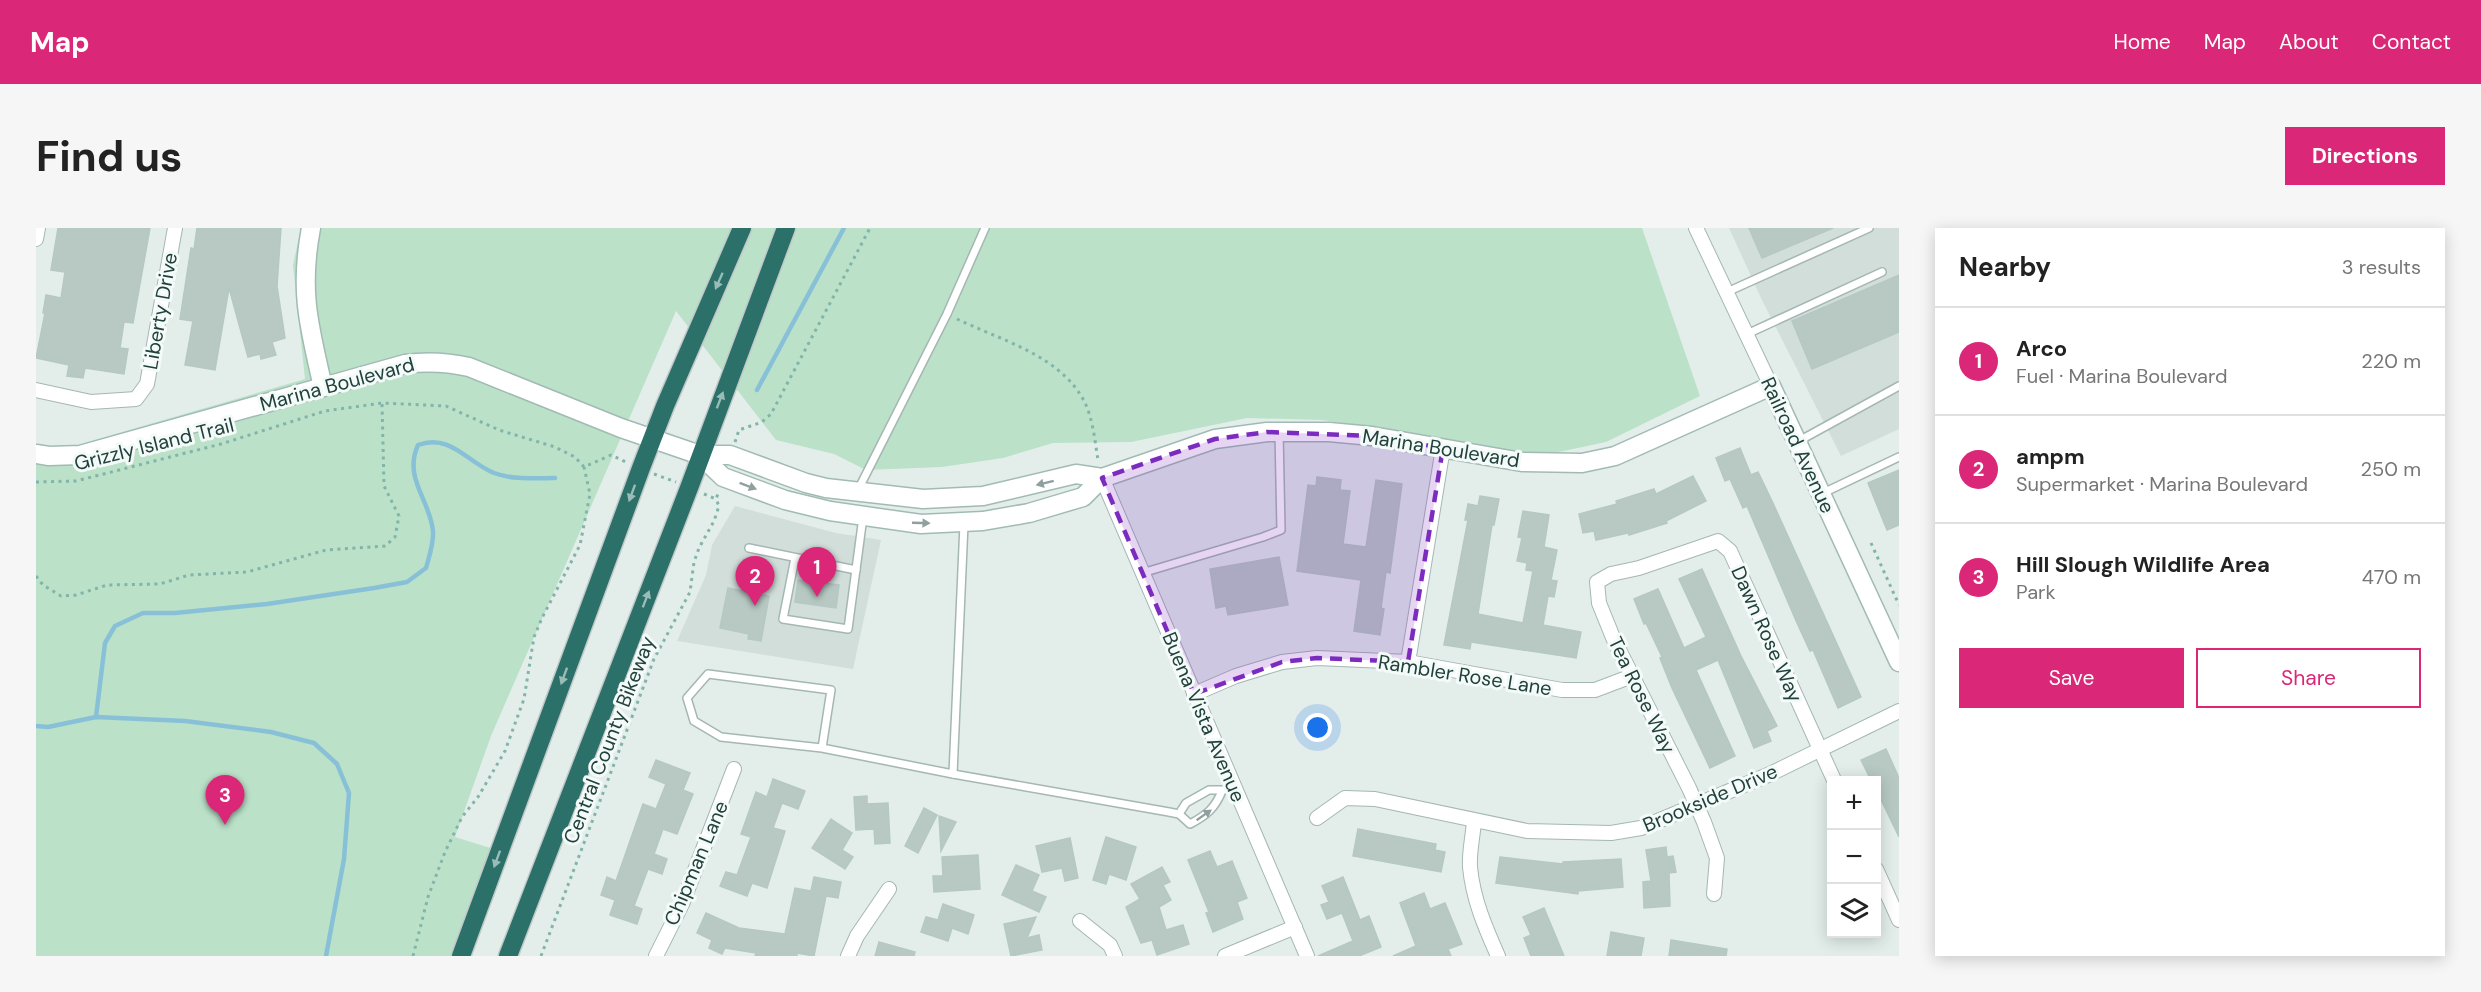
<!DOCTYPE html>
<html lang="en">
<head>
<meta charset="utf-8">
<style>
  :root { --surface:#fff; --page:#f6f6f6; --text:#222; --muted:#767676; --line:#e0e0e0; --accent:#db2777 }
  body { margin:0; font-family:"DM Sans",sans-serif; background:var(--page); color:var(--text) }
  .controls { position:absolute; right:18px; bottom:18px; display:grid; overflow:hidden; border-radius:0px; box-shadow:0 3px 15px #0003 }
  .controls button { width:54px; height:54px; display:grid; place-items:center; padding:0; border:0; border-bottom:2px solid var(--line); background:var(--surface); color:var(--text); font:30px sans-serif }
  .you { position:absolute; left:1282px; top:500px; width:21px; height:21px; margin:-15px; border:4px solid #fff; border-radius:50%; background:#1a73e8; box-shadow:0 0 0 9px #1a73e833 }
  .badge { display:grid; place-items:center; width:39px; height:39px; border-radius:50%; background:var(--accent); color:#fff; font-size:20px; font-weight:700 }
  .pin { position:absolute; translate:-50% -50px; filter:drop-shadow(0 2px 3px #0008) }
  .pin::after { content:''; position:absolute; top:32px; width:21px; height:18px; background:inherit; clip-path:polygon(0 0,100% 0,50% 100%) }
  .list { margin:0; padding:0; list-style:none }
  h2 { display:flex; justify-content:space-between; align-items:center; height:78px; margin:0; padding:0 24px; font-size:26px }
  h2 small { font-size:20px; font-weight:400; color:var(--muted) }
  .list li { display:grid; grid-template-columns:39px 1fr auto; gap:18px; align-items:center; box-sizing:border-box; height:108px; padding:0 24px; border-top:2px solid var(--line) }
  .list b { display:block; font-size:22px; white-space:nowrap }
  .list p { margin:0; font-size:20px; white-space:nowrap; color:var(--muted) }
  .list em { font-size:20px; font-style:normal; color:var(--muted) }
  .actions { display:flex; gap:12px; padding:18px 24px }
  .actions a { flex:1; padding:14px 0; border:2px solid var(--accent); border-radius:0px; text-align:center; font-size:21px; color:var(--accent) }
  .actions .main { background:var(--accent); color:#fff }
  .icon { flex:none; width:33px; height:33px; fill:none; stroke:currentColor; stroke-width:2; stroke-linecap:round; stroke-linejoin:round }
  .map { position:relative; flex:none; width:1863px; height:728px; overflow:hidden; border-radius:0px }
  header { display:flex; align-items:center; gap:36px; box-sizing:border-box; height:84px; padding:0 30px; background:var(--accent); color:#fff }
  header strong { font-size:28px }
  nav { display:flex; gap:33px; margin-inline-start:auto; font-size:21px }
  .intro { display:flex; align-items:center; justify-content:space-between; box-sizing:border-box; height:144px; padding:0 36px }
  h1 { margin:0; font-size:42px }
  .button { padding:15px 27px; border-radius:0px; background:var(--accent); color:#fff; font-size:21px; font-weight:700 }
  main { display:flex; gap:36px; padding:0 36px }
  aside { flex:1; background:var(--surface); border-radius:0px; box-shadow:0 3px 15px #0003 }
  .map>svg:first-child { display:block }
</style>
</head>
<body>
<header>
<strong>Map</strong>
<nav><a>Home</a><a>Map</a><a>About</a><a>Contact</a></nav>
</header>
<div class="intro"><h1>Find us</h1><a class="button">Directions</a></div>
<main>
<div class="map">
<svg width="1863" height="728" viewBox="0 0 1863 728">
  <rect width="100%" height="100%" fill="#e3eeeb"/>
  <g fill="#d1deda">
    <polygon points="1693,0 1863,0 1863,201 1805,228 1726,72"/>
    <polygon points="699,278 800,305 845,312 817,441 641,413 670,347 676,317"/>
  </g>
  <polygon fill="#bbe1c9" points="265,0 1606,0 1664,168 1570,214 1499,229 1387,207 1286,192 1211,190 1095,214 1017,215 967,230 906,239 830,242 798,226 740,212 640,83 455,508 419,609 464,623 425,728 0,728 0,229 269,151 257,37"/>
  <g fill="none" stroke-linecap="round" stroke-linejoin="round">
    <g stroke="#88c1d7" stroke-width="4.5">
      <polyline points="721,162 808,0"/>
      <path d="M 60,489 L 69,415 L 79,398 L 107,385 L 139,385 L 231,376 L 338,360 L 371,354 L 390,340 C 393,329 398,315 397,303 C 394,272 367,250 382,217 C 414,205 431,234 458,245 C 477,252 499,250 519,250"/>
      <polyline points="0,498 12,499 60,489 149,493 235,504 278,515 301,536 313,565 308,631 290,728"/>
    </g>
  </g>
  <g fill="#b8c9c4" stroke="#b5c8c3" stroke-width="1.5">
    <polygon points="22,0 114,0 97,95 88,94 84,120 92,121 88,146 49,140 47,150 31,148 33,137 0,130 9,85 7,85 10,67 25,70 29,44 15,42"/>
    <polygon points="161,0 245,0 241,58 249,110 236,114 240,127 225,131 224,126 212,129 193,60 179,142 149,137 157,93 144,91 155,20 158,21"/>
    <polygon points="1713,0 1797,0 1726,30"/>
    <polygon points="1863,47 1863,104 1776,141 1756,93"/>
    <polygon points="1704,220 1715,247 1722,244 1736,273 1825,469 1802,480 1777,422 1774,423 1761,395 1711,278 1707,280 1694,251 1689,253 1680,230"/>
    <polygon points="1863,242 1863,297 1851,302 1832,255"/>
    <polygon points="1657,248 1670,273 1630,293 1631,295 1593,307 1592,305 1560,312 1558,303 1547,305 1543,286 1581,276 1580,273 1618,261 1620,266"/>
    <polygon points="1281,249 1305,252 1304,262 1314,263 1307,316 1330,319 1340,252 1366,256 1354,345 1350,344 1345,380 1348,381 1344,407 1318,403 1325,352 1261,343 1272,257 1280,258"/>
    <polygon points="1444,268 1463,271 1458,297 1456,297 1442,386 1487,395 1497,343 1490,342 1491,335 1481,333 1486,310 1482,309 1487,283 1513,287 1508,319 1521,322 1515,352 1521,353 1518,369 1512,368 1507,397 1545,404 1540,430 1435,414 1434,421 1408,417 1432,292 1429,292 1432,276 1442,278"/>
    <polygon points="1243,329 1252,377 1192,387 1190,378 1180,380 1174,341"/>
    <polygon points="1666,341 1705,428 1741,498 1731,503 1735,513 1718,520 1682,432 1660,442 1699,528 1674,540 1636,460 1624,430 1626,429 1610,395 1608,396 1598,371 1622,361 1648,420 1670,409 1643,351"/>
    <polygon points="762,352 803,357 800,380 759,374"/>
    <polygon points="692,360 733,368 725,413 712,411 713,406 684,400"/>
    <polygon points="1850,521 1863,550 1863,609 1840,561 1840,552 1835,552 1825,532"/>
    <polygon points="620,532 654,545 647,562 657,566 641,606 627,601 618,626 631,631 626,646 612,641 598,678 606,681 601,696 574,687 579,672 565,667 571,649 580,653 607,576 620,581 630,556 613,549"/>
    <polygon points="737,551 769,563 762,581 746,575 737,600 749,603 731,660 716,655 711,668 684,658 690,644 701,647 715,609 705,606 720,564 731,569"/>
    <polygon points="831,568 831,576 852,575 854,615 839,616 838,601 820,602 818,569"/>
    <polygon points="888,580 901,587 882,625 869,618"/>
    <polygon points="903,588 920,594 905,623"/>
    <polygon points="795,591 816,605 806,622 817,629 809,641 776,620"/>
    <polygon points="1322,601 1400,616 1399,622 1409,624 1405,644 1317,628"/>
    <polygon points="1070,609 1100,619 1090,652 1073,646 1070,656 1057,652"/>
    <polygon points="1034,610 1042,650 1029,653 1026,640 1006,644 1000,618"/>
    <polygon points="1630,619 1631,629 1637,628 1640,644 1633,645 1634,678 1608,680 1607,654 1615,653 1610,622"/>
    <polygon points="1174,623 1181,639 1196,633 1211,670 1201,674 1207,691 1177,704 1170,685 1173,684 1152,632"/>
    <polygon points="942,627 944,661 898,664 897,648 907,648 906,629"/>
    <polygon points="1464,629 1527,636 1527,634 1585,631 1587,659 1542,663 1542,666 1460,655"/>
    <polygon points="980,637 1003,647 996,663 1010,669 1003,684 966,667"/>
    <polygon points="1126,639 1134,654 1127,657 1135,672 1123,679 1130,702 1147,697 1153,716 1121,727 1116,712 1105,715 1090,679 1104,671 1095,656"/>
    <polygon points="778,649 805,654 802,670 790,668 778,728 761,725 761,728 719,728 720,725 689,720 686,726 673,720 676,712 661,705 670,685 703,700 749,706 759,660 775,663"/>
    <polygon points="1307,649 1324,692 1333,688 1345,719 1323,728 1282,728 1317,713 1306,685 1291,691 1285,677 1293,674 1286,658"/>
    <polygon points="1388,665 1394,681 1409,675 1426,716 1412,721 1415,728 1357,728 1380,718 1364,675"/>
    <polygon points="907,676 938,687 932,706 916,700 912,713 885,704 890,689 902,692"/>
    <polygon points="1508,680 1528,728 1495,728 1488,710 1495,707 1487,689"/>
    <polygon points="1000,689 991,710 1003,707 1006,722 975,728 968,696"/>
    <polygon points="1575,704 1608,710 1605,728 1571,728"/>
    <polygon points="1635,712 1691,721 1690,728 1633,728"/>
    <polygon points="843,714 879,724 878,728 839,728"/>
  </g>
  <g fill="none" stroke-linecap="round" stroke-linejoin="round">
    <g stroke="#a5b7b3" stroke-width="10">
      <g id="lane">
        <polyline points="1691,64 1833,0"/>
        <polyline points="1711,106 1846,44"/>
        <polyline points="1761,214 1863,158"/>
        <polyline points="822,262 911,86 949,0"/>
        <polyline points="1785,266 1863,229"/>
        <polyline points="713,320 820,342"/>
        <polyline points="759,330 747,391 812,401 827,289"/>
        <polyline points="1106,345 1227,309 1245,302 1243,204"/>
        <polyline points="786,520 685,509 658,493 651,470 672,446 795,462 786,520 917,546 928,296"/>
        <path d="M 917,546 L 1133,584 L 1143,586 L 1154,596 C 1171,587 1179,580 1186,563"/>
        <polyline points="1143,586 1150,575 1173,562 1187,562"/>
      </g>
    </g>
    <g stroke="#a5b7b3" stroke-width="16">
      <g id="street">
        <polyline points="1660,0 1735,158"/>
        <polyline points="0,11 2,0"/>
        <polyline points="0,162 55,174 100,171 111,156 139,0"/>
        <polyline points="1066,250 1271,728"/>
        <polyline points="1372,434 1407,220"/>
        <polyline points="1158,466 1200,448 1246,434 1281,430 1372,434 1526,462 1559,462 1596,448"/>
        <polyline points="1281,590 1309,570 1339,571 1491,603 1575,605 1605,600 1732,547 1863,483"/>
        <path d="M 1438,593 C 1437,608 1433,624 1434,639 C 1437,671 1449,699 1462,728"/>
        <polyline points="1840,641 1863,692"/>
        <polyline points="1678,666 1681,630 1668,594 1653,560 1578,412 1563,375 1561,354 1575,346 1603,340 1682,313 1694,323 1798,552"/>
        <polyline points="1044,693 1074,717 1079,728"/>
        <polyline points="620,728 646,676 698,541"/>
        <polyline points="812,728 821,708 853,661"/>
        <polyline points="1189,728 1259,699"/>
      </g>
    </g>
    <g stroke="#a1bbb4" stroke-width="21">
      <g id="secondary">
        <path d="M 275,0 C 263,63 273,98 287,159"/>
        <path d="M 0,226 L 13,228 L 44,227 L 369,136 C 392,133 411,134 433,139 L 585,200 L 664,227 L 694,227 L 770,255 L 790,260 L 887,271 L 947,268 L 1040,246 L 1066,250 L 1179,211 L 1231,204 L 1293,204 L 1336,208 L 1486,234 L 1546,235 L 1579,228 L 1735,158 L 1863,434"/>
        <polyline points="664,227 687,249 749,272 794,283 885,296 947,293 993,285 1047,269 1066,250"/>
      </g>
    </g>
    <g stroke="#c1cac8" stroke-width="21">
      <g id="highway">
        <polyline points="425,728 605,240 629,178 706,0"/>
        <polyline points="472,728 653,260 750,0"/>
      </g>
    </g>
    <g stroke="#82b4aa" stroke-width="3" stroke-dasharray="3 4.5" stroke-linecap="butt">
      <path d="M 921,91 C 964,112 1024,127 1048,173 C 1057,190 1059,214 1062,232"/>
      <polyline points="699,214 703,202 726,194 735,186 834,0"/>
      <polyline points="618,246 640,254"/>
      <polyline points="0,254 40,253 185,216 289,183 346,175 410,178 463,202 519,219 539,229 548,239 575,227 590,234"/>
      <polyline points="668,266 680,271"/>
      <polyline points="1835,315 1863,377"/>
      <polyline points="0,348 7,357 25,368 40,367 71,357 124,356 153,347 211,344 290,322 349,318 359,309 363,288 348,258 346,175"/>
      <polyline points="377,728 392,669 409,624 426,589 442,569 469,523 488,471 498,409 506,390 544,317 554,266 548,239"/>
      <polyline points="505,728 618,431 654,364 658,334 663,320 678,293 683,278 680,271 683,263"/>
    </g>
    <use href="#lane" stroke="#fff" stroke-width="7"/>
    <use href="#street" stroke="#fff" stroke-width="14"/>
    <use href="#secondary" stroke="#fff" stroke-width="18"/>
    <use href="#highway" stroke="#2b7069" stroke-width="18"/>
  </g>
  <defs><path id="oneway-solid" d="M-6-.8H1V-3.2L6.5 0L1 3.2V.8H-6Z" transform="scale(1.5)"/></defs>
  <g fill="#9abcb8">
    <use href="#oneway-solid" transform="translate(683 53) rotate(114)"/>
    <use href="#oneway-solid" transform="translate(684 172) rotate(-69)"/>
    <use href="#oneway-solid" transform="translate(596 265) rotate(110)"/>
    <use href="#oneway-solid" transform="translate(610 371) rotate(-69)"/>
    <use href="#oneway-solid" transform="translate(528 448) rotate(110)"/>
    <use href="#oneway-solid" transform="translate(461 631) rotate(110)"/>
  </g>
  <g fill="#90a09e">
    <use href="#oneway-solid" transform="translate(1009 255) rotate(166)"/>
    <use href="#oneway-solid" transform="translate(712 258) rotate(21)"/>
    <use href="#oneway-solid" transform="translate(885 295) rotate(2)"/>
    <use href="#oneway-solid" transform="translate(1168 587) rotate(-35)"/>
  </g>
  <path fill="#7b2cbf" fill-opacity="0.2" stroke="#7b2cbf" stroke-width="4.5" stroke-dasharray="12 8" stroke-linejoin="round" d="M 1231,204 L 1336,208 L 1407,220 L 1372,434 L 1281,430 L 1246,434 L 1158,466 L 1066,250 L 1179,211 Z"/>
  <g text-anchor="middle" stroke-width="6" stroke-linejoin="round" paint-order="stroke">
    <g font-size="20" fill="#21413c" stroke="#f4faf8">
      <text transform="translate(124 83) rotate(-80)" y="7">Liberty Drive</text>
      <text transform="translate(301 156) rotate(-15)" y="7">Marina Boulevard</text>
      <text transform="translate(118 216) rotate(-14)" y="7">Grizzly Island Trail</text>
      <text transform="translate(1762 217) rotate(65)" y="7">Railroad Avenue</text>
      <text transform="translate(1405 220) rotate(9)" y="7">Marina Boulevard</text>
      <text transform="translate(1731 406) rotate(66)" y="7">Dawn Rose Way</text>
      <text transform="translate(1429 447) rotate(9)" y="7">Rambler Rose Lane</text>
      <text transform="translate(1606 467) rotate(64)" y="7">Tea Rose Way</text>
      <text transform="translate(1168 489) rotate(67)" y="7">Buena Vista Avenue</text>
      <text transform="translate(573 512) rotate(-69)" y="7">Central County Bikeway</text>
      <text transform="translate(1674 570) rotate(-23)" y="7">Brookside Drive</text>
      <text transform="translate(660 635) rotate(-67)" y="7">Chipman Lane</text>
    </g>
  </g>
</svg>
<div class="controls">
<button>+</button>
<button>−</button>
<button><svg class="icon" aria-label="layers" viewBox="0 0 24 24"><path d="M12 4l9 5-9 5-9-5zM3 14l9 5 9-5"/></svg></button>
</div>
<div class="you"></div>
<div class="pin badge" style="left:781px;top:369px">1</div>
<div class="pin badge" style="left:719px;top:378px">2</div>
<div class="pin badge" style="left:189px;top:597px">3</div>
</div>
<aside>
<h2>Nearby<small>3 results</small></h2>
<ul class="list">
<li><span class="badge">1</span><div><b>Arco</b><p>Fuel · Marina Boulevard</p></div><em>220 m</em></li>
<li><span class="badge">2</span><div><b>ampm</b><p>Supermarket · Marina Boulevard</p></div><em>250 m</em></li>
<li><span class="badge">3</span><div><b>Hill Slough Wildlife Area</b><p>Park</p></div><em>470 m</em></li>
</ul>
<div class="actions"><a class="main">Save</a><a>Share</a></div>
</aside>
</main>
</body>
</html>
